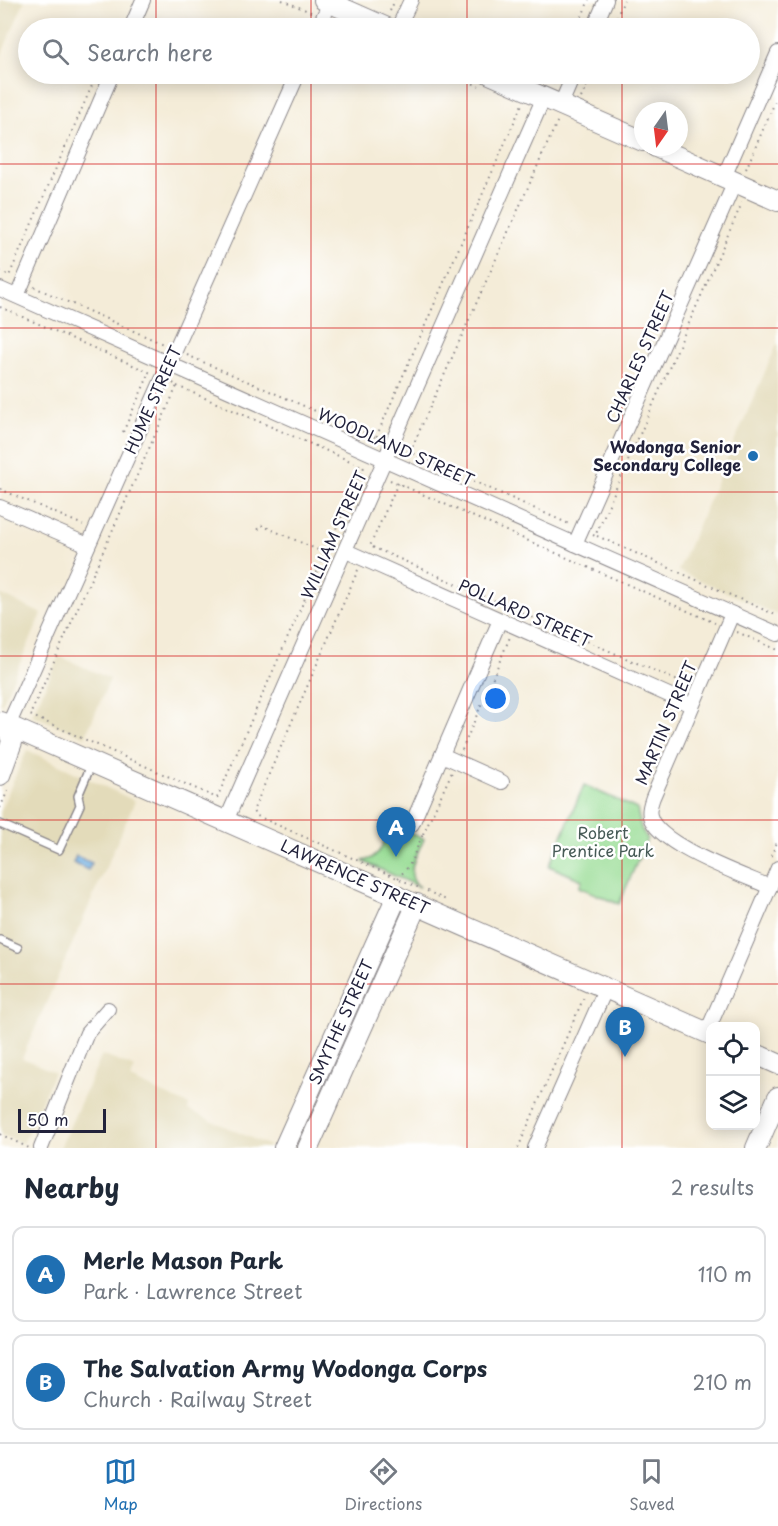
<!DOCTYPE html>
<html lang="en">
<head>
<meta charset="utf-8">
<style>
  :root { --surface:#fff; --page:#f6f6f7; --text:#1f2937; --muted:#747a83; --line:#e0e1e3; --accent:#1f6fb2 }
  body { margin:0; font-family:"Playpen Sans",sans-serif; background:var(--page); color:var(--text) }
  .controls { position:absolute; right:18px; bottom:18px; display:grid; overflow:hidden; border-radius:12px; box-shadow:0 3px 15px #0003 }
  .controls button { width:54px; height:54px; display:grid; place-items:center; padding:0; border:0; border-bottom:2px solid var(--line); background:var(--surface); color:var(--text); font:30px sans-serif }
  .compass { position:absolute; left:634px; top:102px; width:54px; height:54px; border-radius:50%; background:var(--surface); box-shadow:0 3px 15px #0003; rotate:194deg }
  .scale { position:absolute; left:18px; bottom:15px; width:88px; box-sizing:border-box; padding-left:6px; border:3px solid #22223b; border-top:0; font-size:16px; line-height:21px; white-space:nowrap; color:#22223b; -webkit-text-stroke:4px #fff; paint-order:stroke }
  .you { position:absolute; left:496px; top:699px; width:21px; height:21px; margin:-15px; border:4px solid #fff; border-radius:50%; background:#1a73e8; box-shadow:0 0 0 9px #1a73e833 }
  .badge { display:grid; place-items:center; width:39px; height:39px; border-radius:50%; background:var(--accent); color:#fff; font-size:20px; font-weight:700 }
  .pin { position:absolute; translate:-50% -50px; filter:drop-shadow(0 2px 3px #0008) }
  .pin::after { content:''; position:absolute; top:32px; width:21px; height:18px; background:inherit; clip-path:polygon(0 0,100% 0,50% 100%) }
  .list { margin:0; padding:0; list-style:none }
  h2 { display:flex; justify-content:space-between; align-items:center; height:78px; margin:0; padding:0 24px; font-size:26px }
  h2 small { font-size:20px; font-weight:400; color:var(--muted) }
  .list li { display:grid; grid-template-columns:39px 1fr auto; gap:18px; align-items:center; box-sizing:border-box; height:96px; margin:0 12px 12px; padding:0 12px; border:2px solid var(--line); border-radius:12px }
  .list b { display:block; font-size:22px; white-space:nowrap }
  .list p { margin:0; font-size:20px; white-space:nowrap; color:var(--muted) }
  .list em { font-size:20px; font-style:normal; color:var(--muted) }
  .icon { flex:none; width:33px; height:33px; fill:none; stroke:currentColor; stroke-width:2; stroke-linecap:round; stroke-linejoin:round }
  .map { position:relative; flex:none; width:778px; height:1148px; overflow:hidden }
  .search { position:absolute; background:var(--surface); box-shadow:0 3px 15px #0003; left:18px; right:18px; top:18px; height:66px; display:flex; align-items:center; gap:15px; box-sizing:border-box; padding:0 21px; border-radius:33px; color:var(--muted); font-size:22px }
  .sheet { height:294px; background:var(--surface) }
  nav { display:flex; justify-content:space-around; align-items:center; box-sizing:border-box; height:84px; border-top:2px solid var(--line); background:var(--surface); font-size:16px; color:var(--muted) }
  nav a { display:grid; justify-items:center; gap:3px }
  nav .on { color:var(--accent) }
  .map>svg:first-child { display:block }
</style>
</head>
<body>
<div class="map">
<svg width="778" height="1148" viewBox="0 0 778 1148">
  <rect width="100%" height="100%" fill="#fff"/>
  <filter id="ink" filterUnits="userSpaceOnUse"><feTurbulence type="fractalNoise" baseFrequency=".0167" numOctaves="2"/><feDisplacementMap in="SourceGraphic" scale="12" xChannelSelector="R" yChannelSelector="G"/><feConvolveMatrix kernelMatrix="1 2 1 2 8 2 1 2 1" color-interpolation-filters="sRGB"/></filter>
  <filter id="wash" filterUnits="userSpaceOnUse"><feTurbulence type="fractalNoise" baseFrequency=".008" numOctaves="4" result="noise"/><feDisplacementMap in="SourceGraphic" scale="24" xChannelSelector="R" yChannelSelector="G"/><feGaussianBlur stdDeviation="1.35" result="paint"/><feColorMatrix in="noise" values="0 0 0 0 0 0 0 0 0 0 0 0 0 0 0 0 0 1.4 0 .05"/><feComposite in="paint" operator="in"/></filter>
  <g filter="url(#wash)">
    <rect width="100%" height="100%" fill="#f4ecd8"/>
    <g fill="#e3dbba">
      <polygon points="0,0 25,0 0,58"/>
      <polygon points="778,342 778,615 678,571"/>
      <polygon points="0,594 42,614 2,703 0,702"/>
      <polygon points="59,656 110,679 85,737 32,715"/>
      <polygon points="27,750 135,801 22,1058 54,1072 23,1144 0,1134 0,811"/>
      <polygon points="102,1055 135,1068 130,1079 189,1105 188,1110 269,1146 268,1148 60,1148"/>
    </g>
    <g fill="#99dd95" stroke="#5e8068" stroke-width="1.5">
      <polygon points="584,785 637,809 641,828 647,839 619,904 579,887 582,880 549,866"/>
      <path d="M 391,825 L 424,839 C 417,855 403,874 419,887 L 362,861 C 381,860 384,840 391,825 Z"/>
    </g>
    <polygon fill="#6eaee1" stroke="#48688e" stroke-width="1.5" points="76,856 92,863 88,870 73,863"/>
  </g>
  <g filter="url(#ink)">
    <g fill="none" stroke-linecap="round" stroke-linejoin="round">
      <g stroke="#8b878a" stroke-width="10">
        <g id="lane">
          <polyline points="0,824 59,850 80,805 78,796 92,763"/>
          <polyline points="0,940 18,948"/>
        </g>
      </g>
      <g stroke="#8b878a" stroke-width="16">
        <g id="street">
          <polyline points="131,28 143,0"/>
          <polyline points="318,28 330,3"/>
          <polyline points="398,28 411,0"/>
          <polyline points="594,28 606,0"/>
          <polyline points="561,104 574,74"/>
          <polyline points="724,177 778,53"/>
          <polyline points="0,289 778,634"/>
          <polyline points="17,296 112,74"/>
          <polyline points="0,507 88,545"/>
          <polyline points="575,544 735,182"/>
          <polyline points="346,551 691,705"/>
          <path d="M 732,614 L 653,797 C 651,803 648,809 650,816 C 657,845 743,875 770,887"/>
          <polyline points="8,726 298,74"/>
          <polyline points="442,755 502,782"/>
          <polyline points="226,821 544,97"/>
          <polyline points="412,824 500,620"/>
          <polyline points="707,1032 778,868"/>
          <polyline points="41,1148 87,1033 108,1009"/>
          <polyline points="535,1148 606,988"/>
        </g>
      </g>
      <g stroke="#8b878a" stroke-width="22">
        <g id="secondary">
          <polyline points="324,0 387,28"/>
          <polyline points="490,74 643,141"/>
          <polyline points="656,147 778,201"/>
          <polyline points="0,722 710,1034"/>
          <polyline points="0,775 12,742 8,726"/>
          <polyline points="756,1054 778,1064"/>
          <polyline points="284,1148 397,896"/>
          <polyline points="308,1148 417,904"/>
          <polyline points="756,1148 778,1097"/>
        </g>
      </g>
      <g stroke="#8b878a" stroke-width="2" stroke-dasharray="1.5 4.5" stroke-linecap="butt">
        <polyline points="282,0 313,13"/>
        <polyline points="390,11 395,0"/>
        <polyline points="415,22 428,28"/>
        <polyline points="577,28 589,0"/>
        <polyline points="612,28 624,0"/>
        <polyline points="451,74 479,86"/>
        <polyline points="553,84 557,74"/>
        <polyline points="581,98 592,74"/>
        <polyline points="746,169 778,95"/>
        <polyline points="0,271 9,276 97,74"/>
        <polyline points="34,287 163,344"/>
        <polyline points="0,307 151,373"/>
        <polyline points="187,355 375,437"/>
        <polyline points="173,383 177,386 30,715 217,798 325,553"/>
        <polyline points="177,386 364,467 325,553 261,525 258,530"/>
        <polyline points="123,432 150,372"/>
        <polyline points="374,442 522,104"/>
        <polyline points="402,449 569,524"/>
        <polyline points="410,452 558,120"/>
        <polyline points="390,480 715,623"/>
        <polyline points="398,483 370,546 687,685"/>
        <polyline points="0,489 83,525"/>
        <polyline points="593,535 595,536 742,203"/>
        <polyline points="597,536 778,616"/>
        <polyline points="358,570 253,811 255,815 422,889"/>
        <polyline points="737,632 778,650"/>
        <polyline points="462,750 510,637"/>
        <polyline points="0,808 9,788"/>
        <polyline points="423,834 452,772"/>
        <polyline points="771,856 778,840"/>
        <polyline points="398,878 409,866 423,834"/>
        <polyline points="427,891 446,900"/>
        <polyline points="725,1024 731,1026"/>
        <polyline points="0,1134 29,1148"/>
        <polyline points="518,1148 584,997"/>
      </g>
      <use href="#lane" stroke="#fff" stroke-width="7"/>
      <use href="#street" stroke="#fff" stroke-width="14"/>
      <use href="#secondary" stroke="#fff" stroke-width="20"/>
    </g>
  </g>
  <path fill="none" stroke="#d62828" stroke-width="1.5" stroke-opacity="0.55" d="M 156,0 L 156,28M 311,0 L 311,28M 467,0 L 467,28M 622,0 L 622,28M 156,74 L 156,1148M 311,74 L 311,1148M 467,74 L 467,1148M 622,74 L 622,1148M 0,164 L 778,164M 0,328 L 778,328M 0,492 L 778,492M 0,656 L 778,656M 0,820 L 778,820M 0,984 L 778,984"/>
  <circle fill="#1f6fb2" stroke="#fff" stroke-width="2" cx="753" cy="456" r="6"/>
  <g text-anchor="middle" stroke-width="5" stroke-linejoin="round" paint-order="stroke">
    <g font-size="16" fill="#22223b" stroke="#fff">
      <text transform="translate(640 357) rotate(-66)" y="6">CHARLES STREET</text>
      <text transform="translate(153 400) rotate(-66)" y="6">HUME STREET</text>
      <text transform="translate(396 447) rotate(24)" y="6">WOODLAND STREET</text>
      <text transform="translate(334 535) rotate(-66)" y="6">WILLIAM STREET</text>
      <text transform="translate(525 613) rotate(24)" y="6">POLLARD STREET</text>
      <text transform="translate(666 723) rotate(-67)" y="6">MARTIN STREET</text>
      <text transform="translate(355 877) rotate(24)" y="6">LAWRENCE STREET</text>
      <text transform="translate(341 1022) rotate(-66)" y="6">SMYTHE STREET</text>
    </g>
    <g font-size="16" font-weight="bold" fill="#22223b" stroke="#fff" text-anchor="end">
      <text x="741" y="453">Wodonga Senior<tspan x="741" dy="18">Secondary College</tspan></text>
    </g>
    <g font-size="16" fill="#465a56" stroke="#fff">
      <text x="603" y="839">Robert<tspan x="603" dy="18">Prentice Park</tspan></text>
    </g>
  </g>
</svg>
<div class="controls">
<button><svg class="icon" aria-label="locate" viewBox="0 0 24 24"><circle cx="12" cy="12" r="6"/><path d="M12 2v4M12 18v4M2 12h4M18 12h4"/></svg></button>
<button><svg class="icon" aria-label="layers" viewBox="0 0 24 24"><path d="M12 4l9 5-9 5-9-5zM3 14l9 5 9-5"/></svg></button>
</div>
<svg class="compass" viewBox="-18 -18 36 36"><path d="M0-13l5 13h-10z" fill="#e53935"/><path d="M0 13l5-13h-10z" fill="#747a83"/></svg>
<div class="scale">50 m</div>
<div class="you"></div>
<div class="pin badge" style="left:396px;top:857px">A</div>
<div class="pin badge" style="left:625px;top:1057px">B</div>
<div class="search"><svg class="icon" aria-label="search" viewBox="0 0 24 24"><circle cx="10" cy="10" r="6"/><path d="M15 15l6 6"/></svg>Search here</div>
</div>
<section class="sheet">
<h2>Nearby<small>2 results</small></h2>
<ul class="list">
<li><span class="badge">A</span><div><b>Merle Mason Park</b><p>Park · Lawrence Street</p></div><em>110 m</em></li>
<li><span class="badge">B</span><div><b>The Salvation Army Wodonga Corps</b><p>Church · Railway Street</p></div><em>210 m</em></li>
</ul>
</section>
<nav>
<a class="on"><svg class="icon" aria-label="map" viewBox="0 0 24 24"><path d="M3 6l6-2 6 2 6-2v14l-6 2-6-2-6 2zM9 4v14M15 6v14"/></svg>Map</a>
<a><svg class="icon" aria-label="directions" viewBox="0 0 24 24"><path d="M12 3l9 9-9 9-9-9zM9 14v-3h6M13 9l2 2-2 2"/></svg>Directions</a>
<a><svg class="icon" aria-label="saved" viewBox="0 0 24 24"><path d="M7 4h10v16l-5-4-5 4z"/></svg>Saved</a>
</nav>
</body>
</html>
